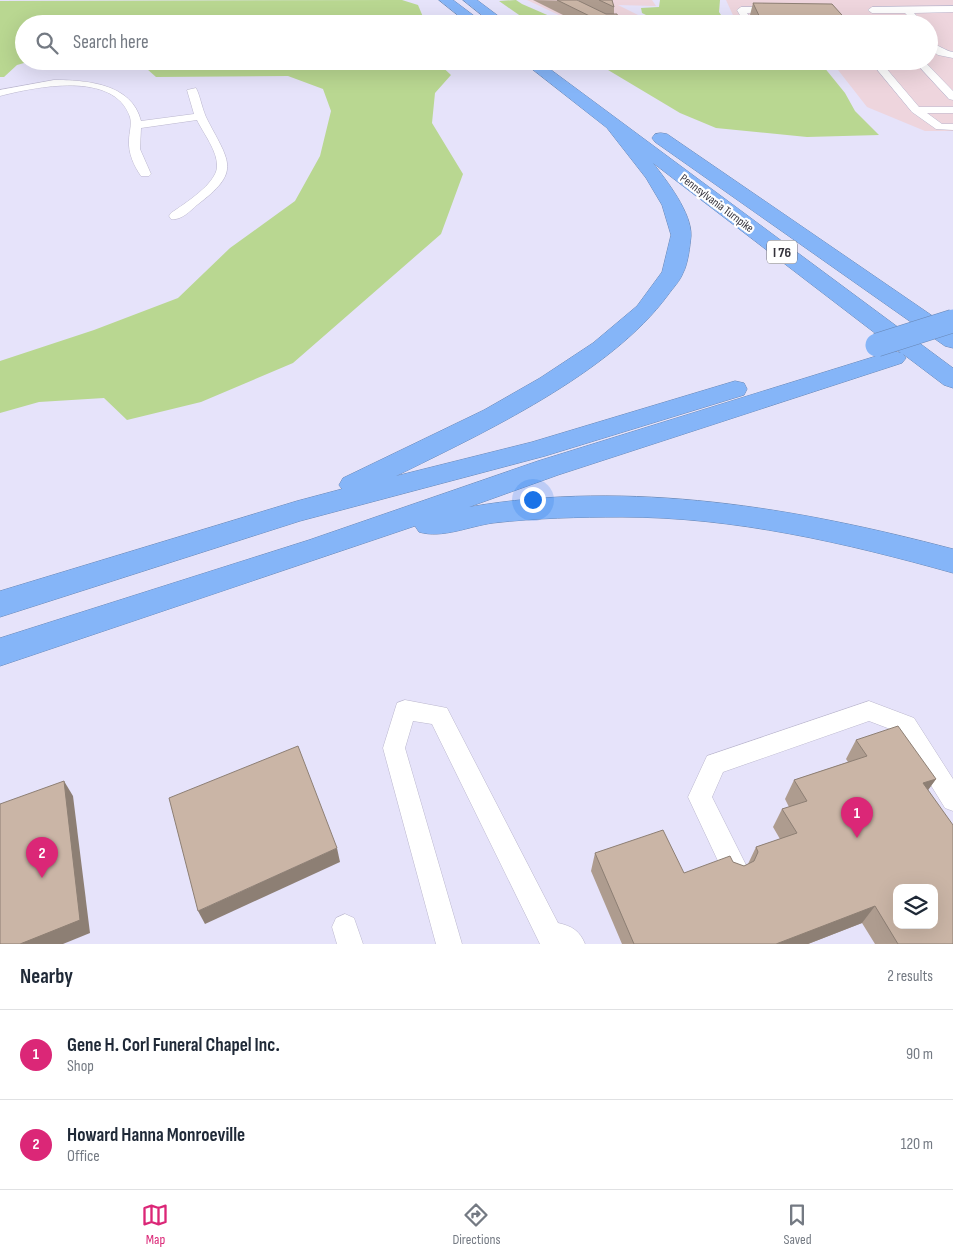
<!DOCTYPE html>
<html lang="en">
<head>
<meta charset="utf-8">
<style>
  :root { --surface:#fff; --page:#f6f6f7; --text:#1f2937; --muted:#747a83; --line:#e0e1e3; --accent:#db2777 }
  body { margin:0; font-family:"Sofia Sans Condensed",sans-serif; background:var(--page); color:var(--text) }
  .controls { position:absolute; right:15px; bottom:15px; display:grid; overflow:hidden; border-radius:10px; box-shadow:0 5px 20px #0002 }
  .controls button { width:45px; height:45px; display:grid; place-items:center; padding:0; border:0; border-bottom:1px solid var(--line); background:var(--surface); color:var(--text); font:25px sans-serif }
  .you { position:absolute; left:532px; top:499px; width:18px; height:18px; margin:-12px; border:4px solid #fff; border-radius:50%; background:#1a73e8; box-shadow:0 0 0 8px #1a73e833 }
  .badge { display:grid; place-items:center; width:32px; height:32px; border-radius:50%; background:var(--accent); color:#fff; font-size:16px; font-weight:700 }
  .pin { position:absolute; translate:-50% -41px; filter:drop-shadow(0 1px 2px #0008) }
  .pin::after { content:''; position:absolute; top:26px; width:18px; height:15px; background:inherit; clip-path:polygon(0 0,100% 0,50% 100%) }
  .list { margin:0; padding:0; list-style:none }
  h2 { display:flex; justify-content:space-between; align-items:center; height:65px; margin:0; padding:0 20px; font-size:21px }
  h2 small { font-size:16px; font-weight:400; color:var(--muted) }
  .list li { display:grid; grid-template-columns:32px 1fr auto; gap:15px; align-items:center; box-sizing:border-box; height:90px; padding:0 20px; border-top:1px solid var(--line) }
  .list b { display:block; font-size:19px; white-space:nowrap }
  .list p { margin:0; font-size:16px; white-space:nowrap; color:var(--muted) }
  .list em { font-size:16px; font-style:normal; color:var(--muted) }
  .icon { flex:none; width:28px; height:28px; fill:none; stroke:currentColor; stroke-width:2; stroke-linecap:round; stroke-linejoin:round }
  .map { position:relative; flex:none; width:953px; height:944px; overflow:hidden }
  .search { position:absolute; background:var(--surface); box-shadow:0 5px 20px #0002; left:15px; right:15px; top:15px; height:55px; display:flex; align-items:center; gap:12px; box-sizing:border-box; padding:0 18px; border-radius:28px; color:var(--muted); font-size:19px }
  .sheet { height:245px; background:var(--surface) }
  nav { display:flex; justify-content:space-around; align-items:center; box-sizing:border-box; height:70px; border-top:1px solid var(--line); background:var(--surface); font-size:14px; color:var(--muted) }
  nav a { display:grid; justify-items:center; gap:2px }
  nav .on { color:var(--accent) }
  .map>svg:first-child { display:block }
</style>
</head>
<body>
<div class="map">
<svg width="953" height="944" viewBox="0 0 953 944">
  <rect width="100%" height="100%" fill="#e6e3fa"/>
  <g fill="#eed5dd">
    <polygon points="527,0 652,0 656,6 618,5 656,24 578,24"/>
    <polygon points="726,0 953,0 953,131 925,131 867,107 831,61 929,61 929,24 737,24"/>
  </g>
  <g fill="#b9d791">
    <polygon points="402,0 418,5 426,24 24,24 24,61 31,61 17,65 4,77 0,77 0,1"/>
    <polygon points="516,0 522,4 568,24 532,24 499,1"/>
    <polygon points="660,0 720,0 719,12 727,24 664,24 642,13 641,8 659,7"/>
    <polygon points="138,61 436,61 451,75 435,93 432,123 463,174 441,234 293,363 201,402 127,420 104,398 39,402 0,413 0,361 94,330 178,298 230,248 295,201 320,156 331,111 323,89 288,76 156,77"/>
    <polygon points="593,61 819,61 845,93 855,111 879,135 807,137 716,128 680,113"/>
  </g>
  <g fill="none" stroke-linecap="round" stroke-linejoin="round">
    <g stroke="#bbb7ce" stroke-width="1">
      <g id="service">
        <polygon points="953,6 953,12 914,13 924,24 915,24 905,13 872,13 868,10 872,7"/>
        <polygon points="774,7 778,10 777,12 747,13 754,24 745,24 737,10 741,7"/>
        <path d="M 929,44 C 937,43 945,51 953,52 L 953,58 L 938,55 L 929,48 Z"/>
        <polygon points="870,61 880,61 919,107 953,107 953,113 927,113 942,124 953,124 953,130 936,129 912,112"/>
        <polygon points="914,61 924,61 953,91 953,100 949,99"/>
        <path d="M 54,80 C 85,80 132,83 141,121 L 194,114 L 187,90 L 196,88 C 201,98 202,110 208,121 C 230,163 241,172 197,205 C 190,211 181,221 171,219 L 169,216 L 171,213 C 184,204 216,184 217,167 C 218,151 203,133 197,120 L 141,128 L 140,149 L 151,174 L 149,176 L 141,176 C 134,166 128,153 129,140 C 129,133 132,125 130,117 C 114,70 35,87 0,96 L 0,90 Z"/>
        <path d="M 405,700 L 447,708 L 558,923 C 572,926 580,931 585,944 L 540,944 L 432,724 L 413,721 L 405,748 L 462,944 L 436,944 L 383,748 L 397,703 Z"/>
        <polygon points="869,701 914,718 953,779 953,811 945,808 898,732 869,721 723,772 712,797 748,869 744,878 735,882 726,878 688,797 707,756"/>
        <polygon points="345,914 354,918 363,944 337,944 332,927 336,918"/>
      </g>
    </g>
    <g stroke="#6887b6" stroke-width="1">
      <g id="motorway">
        <polygon points="439,0 453,0 485,24 469,24"/>
        <polygon points="463,0 477,0 509,24 493,24"/>
        <path d="M 522,61 L 539,61 L 953,368 L 953,388 L 944,385 L 903,354 L 906,358 L 902,363 L 558,475 L 469,507 C 630,479 797,508 953,549 L 953,573 C 846,543 734,517 622,517 C 579,517 536,518 493,523 C 470,526 442,539 419,532 L 415,526 L 0,666 L 0,638 L 309,540 L 538,461 L 886,353 L 894,351 L 901,353 L 653,163 C 667,181 692,213 691,236 C 690,246 688,264 683,273 C 680,281 673,288 668,295 C 610,374 483,433 396,476 L 532,442 L 735,381 L 744,383 L 747,389 L 744,395 L 545,456 L 300,521 L 0,617 L 0,591 L 297,501 L 342,489 L 339,485 L 343,478 L 484,410 L 540,378 L 593,343 L 637,306 L 662,272 L 671,235 L 662,205 L 646,178 L 607,128 Z"/>
        <polygon points="661,133 667,134 953,330 953,348 945,346 655,142 652,138 655,134"/>
      </g>
    </g>
    <use href="#service" fill="#fff" fill-rule="evenodd"/>
    <use href="#motorway" fill="#85b5f8" fill-rule="evenodd"/>
    <g stroke="#6887b6" stroke-width="24" stroke-linecap="butt">
      <polyline id="motorway-bridge" points="877,345 953,321"/>
    </g>
    <use href="#motorway-bridge" stroke="#85b5f8" stroke-width="23"/>
  </g>
  <g fill="#ae9c8f">
    <polygon points="533,0 579,1 579,0 612,0 614,7 614,14 606,24 581,24"/>
    <polygon points="753,3 850,24 755,24 750,15"/>
    <polygon points="856,740 936,779 928,790 953,944 875,944 862,923 808,944 622,944 591,871 595,853 684,873 733,862 744,866 748,864 756,847 780,839 773,827 782,809 789,807 785,799 794,780 848,762 846,759"/>
  </g>
  <g fill="#8d7f74">
    <polygon points="936,779 923,797 923,783"/>
    <polygon points="64,781 73,796 90,933 63,944 20,944"/>
    <polygon points="337,848 340,862 205,924 198,911"/>
    <polygon points="875,906 862,923 808,944 776,944"/>
  </g>
  <g fill="#cab5a6" stroke="#8d7f74" fill-rule="evenodd">
    <polygon points="557,0 577,0 606,14 617,14 620,24 606,24"/>
    <polygon points="599,0 612,0 614,7"/>
    <polygon points="753,3 832,4 850,24 763,24"/>
    <path d="M 898,726 L 936,779 L 923,783 L 953,825 L 953,944 L 898,944 L 875,906 L 776,944 L 634,944 L 595,853 L 663,830 L 684,873 L 730,856 L 733,862 L 744,866 L 754,861 L 758,852 L 756,847 L 797,833 L 782,809 L 807,801 L 794,780 L 867,756 L 856,740 ZM 897,888 L 934,888 L 934,925 L 897,925 Z"/>
    <polygon points="298,746 337,848 198,911 169,798"/>
    <polygon points="64,781 80,920 20,944 0,944 0,804"/>
  </g>
  <g text-anchor="middle" stroke-width="4.5" stroke-linejoin="round" paint-order="stroke">
    <g font-size="12" fill="#33313a" stroke="#fff">
      <text transform="translate(717 203) rotate(37)" y="4">Pennsylvania Turnpike</text>
    </g>
    <rect fill="#fff" stroke="#706f75" stroke-width="1" x="767" y="240.5" width="30" height="23" rx="4"/>
    <g font-size="14" font-weight="bold" fill="#33313a">
      <text x="782" y="257">I 76</text>
    </g>
  </g>
</svg>
<div class="controls">
<button><svg class="icon" aria-label="layers" viewBox="0 0 24 24"><path d="M12 4l9 5-9 5-9-5zM3 14l9 5 9-5"/></svg></button>
</div>
<div class="you"></div>
<div class="pin badge" style="left:857px;top:838px">1</div>
<div class="pin badge" style="left:42px;top:878px">2</div>
<div class="search"><svg class="icon" aria-label="search" viewBox="0 0 24 24"><circle cx="10" cy="10" r="6"/><path d="M15 15l6 6"/></svg>Search here</div>
</div>
<section class="sheet">
<h2>Nearby<small>2 results</small></h2>
<ul class="list">
<li><span class="badge">1</span><div><b>Gene H. Corl Funeral Chapel Inc.</b><p>Shop</p></div><em>90 m</em></li>
<li><span class="badge">2</span><div><b>Howard Hanna Monroeville</b><p>Office</p></div><em>120 m</em></li>
</ul>
</section>
<nav>
<a class="on"><svg class="icon" aria-label="map" viewBox="0 0 24 24"><path d="M3 6l6-2 6 2 6-2v14l-6 2-6-2-6 2zM9 4v14M15 6v14"/></svg>Map</a>
<a><svg class="icon" aria-label="directions" viewBox="0 0 24 24"><path d="M12 3l9 9-9 9-9-9zM9 14v-3h6M13 9l2 2-2 2"/></svg>Directions</a>
<a><svg class="icon" aria-label="saved" viewBox="0 0 24 24"><path d="M7 4h10v16l-5-4-5 4z"/></svg>Saved</a>
</nav>
</body>
</html>
